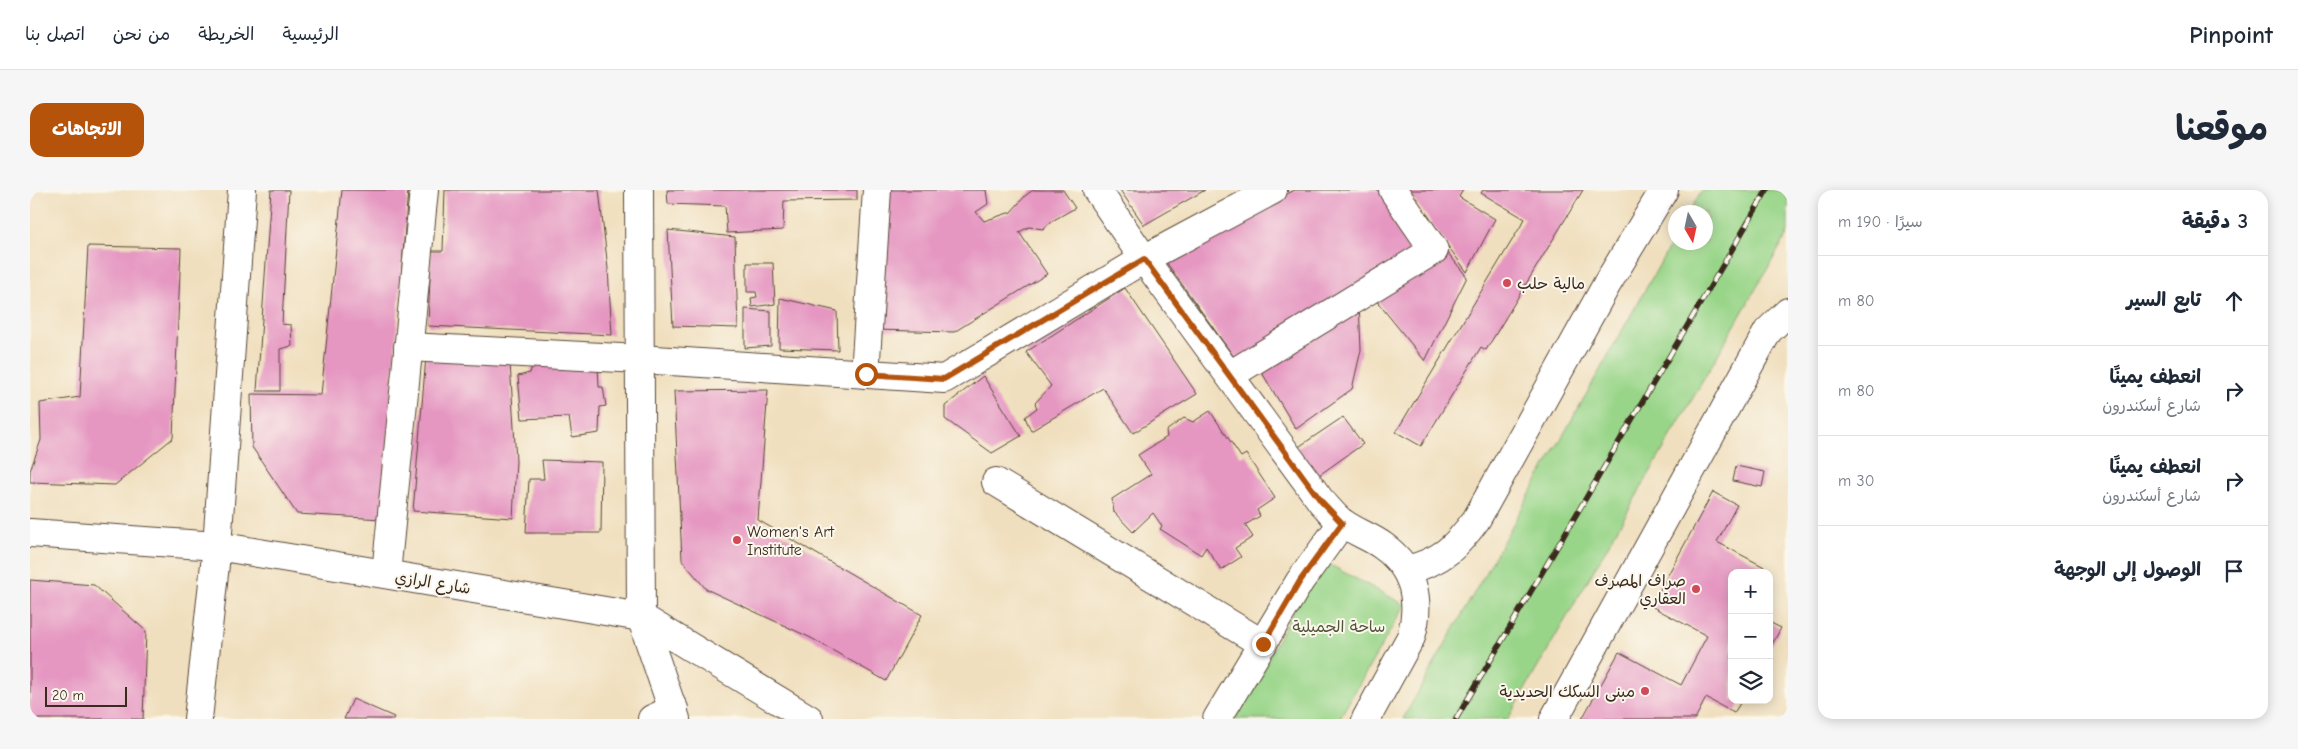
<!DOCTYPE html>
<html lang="ar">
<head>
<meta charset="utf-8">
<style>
  :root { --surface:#fff; --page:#f6f6f7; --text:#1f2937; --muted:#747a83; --line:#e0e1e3; --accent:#b45309 }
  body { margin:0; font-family:"Comic Neue","Playpen Sans Arabic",sans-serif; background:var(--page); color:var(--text); direction:rtl }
  .controls { position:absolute; right:15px; bottom:15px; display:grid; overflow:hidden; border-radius:10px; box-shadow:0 2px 12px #0003 }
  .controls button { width:45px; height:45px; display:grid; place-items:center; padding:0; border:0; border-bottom:1px solid var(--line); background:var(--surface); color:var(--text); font:25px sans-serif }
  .compass { position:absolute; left:1638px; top:15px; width:45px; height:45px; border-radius:50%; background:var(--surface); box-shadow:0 2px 12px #0003; rotate:171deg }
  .scale { position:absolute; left:15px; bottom:12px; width:82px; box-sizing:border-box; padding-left:5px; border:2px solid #3b2a1e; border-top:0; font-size:14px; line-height:18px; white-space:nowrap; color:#3b2a1e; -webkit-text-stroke:4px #fbf7ec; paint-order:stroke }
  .stop { position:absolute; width:15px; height:15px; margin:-11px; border:4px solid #b45309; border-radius:50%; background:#fff }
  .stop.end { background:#b45309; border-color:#fff; box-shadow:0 1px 5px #0008 }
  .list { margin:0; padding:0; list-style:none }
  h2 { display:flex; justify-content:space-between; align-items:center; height:65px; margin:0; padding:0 20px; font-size:21px }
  h2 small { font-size:16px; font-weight:400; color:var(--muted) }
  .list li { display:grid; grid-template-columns:32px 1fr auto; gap:15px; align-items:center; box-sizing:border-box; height:90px; padding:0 20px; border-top:1px solid var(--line) }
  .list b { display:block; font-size:19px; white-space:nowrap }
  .list p { margin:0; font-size:16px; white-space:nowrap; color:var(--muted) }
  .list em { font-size:16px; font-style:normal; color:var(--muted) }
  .icon { flex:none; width:28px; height:28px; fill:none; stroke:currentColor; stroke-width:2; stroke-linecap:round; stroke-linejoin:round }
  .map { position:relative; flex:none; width:1758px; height:529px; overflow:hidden; direction:ltr; border-radius:15px }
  header { display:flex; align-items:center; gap:30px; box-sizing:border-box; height:70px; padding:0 25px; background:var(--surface); border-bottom:1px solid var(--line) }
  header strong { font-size:24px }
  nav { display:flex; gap:28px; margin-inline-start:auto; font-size:18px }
  .intro { display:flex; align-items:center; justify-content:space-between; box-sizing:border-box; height:120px; padding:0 30px }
  h1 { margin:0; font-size:35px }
  .button { padding:12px 22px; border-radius:15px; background:var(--accent); color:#fff; font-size:18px; font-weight:700 }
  main { display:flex; gap:30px; padding:0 30px }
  aside { flex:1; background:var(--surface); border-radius:15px; box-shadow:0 2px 12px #0003 }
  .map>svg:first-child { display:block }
</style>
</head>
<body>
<header>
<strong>Pinpoint</strong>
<nav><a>الرئيسية</a><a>الخريطة</a><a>من نحن</a><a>اتصل بنا</a></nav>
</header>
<div class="intro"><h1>موقعنا</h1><a class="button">الاتجاهات</a></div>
<main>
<aside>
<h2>3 دقيقة<small>سيرًا · 190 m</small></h2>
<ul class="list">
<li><svg class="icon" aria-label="ahead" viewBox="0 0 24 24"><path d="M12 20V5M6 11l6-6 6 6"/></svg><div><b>تابع السير</b></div><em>80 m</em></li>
<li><svg class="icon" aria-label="right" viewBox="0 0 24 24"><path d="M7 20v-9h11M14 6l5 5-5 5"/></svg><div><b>انعطف يمينًا</b><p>شارع أسكندرون</p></div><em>80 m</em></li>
<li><svg class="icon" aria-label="right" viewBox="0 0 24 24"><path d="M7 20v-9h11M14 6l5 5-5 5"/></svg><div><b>انعطف يمينًا</b><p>شارع أسكندرون</p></div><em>30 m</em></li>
<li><svg class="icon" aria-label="arrive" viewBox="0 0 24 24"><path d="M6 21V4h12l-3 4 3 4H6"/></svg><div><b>الوصول إلى الوجهة</b></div></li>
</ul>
</aside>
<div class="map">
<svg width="1758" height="529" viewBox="0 0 1758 529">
  <rect width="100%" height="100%" fill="#fbf7ec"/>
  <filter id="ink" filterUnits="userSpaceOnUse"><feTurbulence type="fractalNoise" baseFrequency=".02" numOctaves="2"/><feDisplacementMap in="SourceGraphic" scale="10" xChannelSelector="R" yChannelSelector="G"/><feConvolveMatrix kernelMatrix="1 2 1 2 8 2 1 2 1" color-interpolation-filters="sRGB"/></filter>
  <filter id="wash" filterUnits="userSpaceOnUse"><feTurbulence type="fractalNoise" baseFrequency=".0096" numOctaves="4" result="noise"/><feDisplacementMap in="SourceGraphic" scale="20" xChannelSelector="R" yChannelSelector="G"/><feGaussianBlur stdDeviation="1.12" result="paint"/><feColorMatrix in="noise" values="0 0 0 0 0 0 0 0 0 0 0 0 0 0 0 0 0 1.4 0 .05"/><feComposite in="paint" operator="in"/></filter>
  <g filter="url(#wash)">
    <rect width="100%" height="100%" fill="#f0dfbe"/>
    <g fill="#99d589" stroke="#6a8054">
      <polygon points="1672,0 1758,0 1758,43 1478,529 1373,529 1645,47 1646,52 1676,52 1676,22 1659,22"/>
      <polygon points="1291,370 1375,415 1309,529 1205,529"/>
    </g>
    <g id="blocks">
      <g fill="#e596c1">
        <polygon points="241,0 259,0 252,134 261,135 262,156 250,159 250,201 227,201"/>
        <polygon points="312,0 378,0 352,329 267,324 222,257 221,204 291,205"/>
        <polygon points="415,0 569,0 578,79 582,145 398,136 401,61 413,61"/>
        <polygon points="637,0 827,0 827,10 754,11 753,40 697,43 695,16 638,14"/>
        <polygon points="857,0 956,0 958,14 946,22 954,31 981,22 996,5 1003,0 1033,0 1045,18 1022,31 1013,39 999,37 989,42 1017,84 924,142 844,140"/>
        <polygon points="1090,0 1175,0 1114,35"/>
        <polygon points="1265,0 1351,0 1387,57 1209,174 1131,65"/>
        <polygon points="1377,0 1433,0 1429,7 1465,29 1437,82"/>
        <polygon points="1453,0 1553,0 1456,160 1451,157 1391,256 1366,242 1495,29 1451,3"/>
        <polygon points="638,40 705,47 708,138 643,136"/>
        <polygon points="58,56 151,58 143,248 85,295 0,292 0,281 11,250 10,213 50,207"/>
        <polygon points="1418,63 1437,87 1395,171 1345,109"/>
        <polygon points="717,73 743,73 745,114 722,117 721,108 727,107 726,102 717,102"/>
        <polygon points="1095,98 1167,204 1103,243 1073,198 1001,241 995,227 1007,218 1005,213 1021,196 996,162"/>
        <polygon points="750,108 807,121 808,160 749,158"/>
        <polygon points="1329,112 1331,160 1322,199 1266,239 1226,173"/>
        <polygon points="715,119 741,121 741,156 715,158"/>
        <polygon points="396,167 480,172 486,271 483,328 383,321"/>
        <polygon points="548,172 551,180 568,177 569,197 573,197 576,216 570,217 569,243 542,247 539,227 492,229 488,186 500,183 503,173"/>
        <polygon points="953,186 991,246 962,263 915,229 915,216"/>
        <polygon points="738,200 728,330 892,425 856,491 781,448 676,399 652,370 644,201"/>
        <polygon points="1180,221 1211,267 1216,264 1245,308 1227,320 1230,326 1215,335 1223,347 1205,358 1211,367 1191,380 1176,357 1171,365 1130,339 1132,336 1123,323 1103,342 1084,322 1082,309 1121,284 1108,265 1137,247 1136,241 1154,228 1163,232"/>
        <polygon points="1313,227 1333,254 1285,288 1267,258"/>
        <polygon points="512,270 572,272 571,343 496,343 499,289 514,289"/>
        <polygon points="1706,276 1735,282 1732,297 1703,291"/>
        <polygon points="1683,302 1707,315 1687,352 1740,380 1738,383 1702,383 1702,510 1712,510 1704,523 1676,508 1665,529 1552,529 1589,462 1651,495 1677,446 1621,416"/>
        <polygon points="0,390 64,395 116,441 113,529 0,529"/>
        <polygon points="1739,432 1751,438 1739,460"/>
        <polygon points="323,509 364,527 363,529 314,529"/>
      </g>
    </g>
  </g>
  <g filter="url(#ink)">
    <use href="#blocks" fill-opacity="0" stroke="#564536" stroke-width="1"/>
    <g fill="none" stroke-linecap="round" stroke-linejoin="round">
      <g stroke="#564536" stroke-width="30">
        <g id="minor">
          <polyline points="609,0 611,427 646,529"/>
          <polyline points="378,157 610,169 914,189 1114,69 1243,0"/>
          <polyline points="835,184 847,0"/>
          <polyline points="1200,185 1404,60 1363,0"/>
          <polyline points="966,292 1233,454"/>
          <polyline points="356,384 394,0"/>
          <polyline points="168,529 187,356 212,0"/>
          <polyline points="622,529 644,519"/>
        </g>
      </g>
      <g stroke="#564536" stroke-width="30">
        <g id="major">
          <path d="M 1067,0 L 1114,69 L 1291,311 C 1298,318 1305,328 1313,333 C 1325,342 1341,347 1353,356 C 1385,379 1391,411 1381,447 L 1336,529"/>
          <polyline points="0,343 187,356 611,427 779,529"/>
          <path d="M 1377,380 C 1412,371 1425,358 1446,330 L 1577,94 L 1634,0"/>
          <polyline points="1187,529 1270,391 1312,333"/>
          <polyline points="1524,529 1738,141 1758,122"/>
        </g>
      </g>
      <use href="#minor" stroke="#fff" stroke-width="28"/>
      <use href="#major" stroke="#fff" stroke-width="28"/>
      <g stroke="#3b2a1e" stroke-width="5.5">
        <polyline id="rail" points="1426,529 1737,0"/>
      </g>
      <use href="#rail" stroke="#fbf7ec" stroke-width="4" stroke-dasharray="11" stroke-linecap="butt"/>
    </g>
  </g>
  <g fill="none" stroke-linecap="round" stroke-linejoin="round" filter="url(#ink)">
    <polyline stroke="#b45309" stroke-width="6" points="836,184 914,189 1114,69 1291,311 1312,333 1270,391 1233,454"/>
  </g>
  <g fill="#d1495b" stroke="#fbf7ec" stroke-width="2">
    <circle cx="1477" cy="93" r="5"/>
    <circle cx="707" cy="350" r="5"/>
    <circle cx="1666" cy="399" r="5"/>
    <circle cx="1615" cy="501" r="5"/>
  </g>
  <g text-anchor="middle" stroke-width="4" stroke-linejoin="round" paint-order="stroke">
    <g font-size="16" fill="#3b2a1e" stroke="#fbf7ec" text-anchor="start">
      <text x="1487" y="99">مالية حلب</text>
      <text x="717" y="347">Women's Art<tspan x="717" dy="18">Institute</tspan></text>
      <text x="1656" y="396" text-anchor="end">صراف المصرف<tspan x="1656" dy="18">العقاري</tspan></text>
      <text x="1605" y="507" text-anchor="end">مبنى السكك الحديدية</text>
    </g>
    <g font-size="16" fill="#3b2a1e" stroke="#fbf7ec">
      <text transform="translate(403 392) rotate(9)" y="6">شارع الرازي</text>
    </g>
    <g font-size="16" fill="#525539" stroke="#fbf7ec">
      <text x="1309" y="442">ساحة الجميلية</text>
    </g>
  </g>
</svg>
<div class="controls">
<button>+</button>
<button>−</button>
<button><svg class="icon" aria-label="layers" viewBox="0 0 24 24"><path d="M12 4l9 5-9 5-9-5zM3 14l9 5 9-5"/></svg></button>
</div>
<svg class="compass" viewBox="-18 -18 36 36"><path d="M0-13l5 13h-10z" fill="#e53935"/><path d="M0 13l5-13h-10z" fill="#747a83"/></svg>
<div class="scale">20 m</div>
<div class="stop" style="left:836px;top:184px"></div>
<div class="stop end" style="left:1233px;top:454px"></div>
</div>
</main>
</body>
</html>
